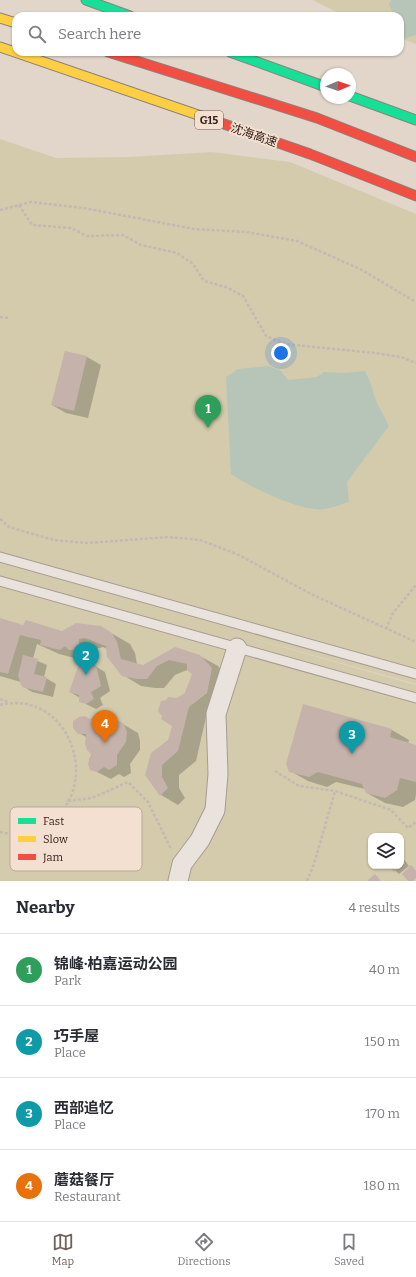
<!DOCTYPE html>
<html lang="en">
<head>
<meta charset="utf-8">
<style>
  :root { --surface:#fff; --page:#f2f2f3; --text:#2b2b33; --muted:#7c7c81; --line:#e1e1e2; --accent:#71615a }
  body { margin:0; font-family:Bitter,"Noto Sans SC",serif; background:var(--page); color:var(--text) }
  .controls { position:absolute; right:12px; bottom:12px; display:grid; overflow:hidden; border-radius:8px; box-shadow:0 1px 3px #0004 }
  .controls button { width:36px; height:36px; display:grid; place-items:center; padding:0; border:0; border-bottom:1px solid var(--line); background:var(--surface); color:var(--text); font:20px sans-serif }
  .compass { position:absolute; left:320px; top:68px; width:36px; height:36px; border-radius:50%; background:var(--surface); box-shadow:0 1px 3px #0004; rotate:88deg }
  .you { position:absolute; left:281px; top:353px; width:14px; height:14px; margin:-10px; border:3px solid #fff; border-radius:50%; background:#1a73e8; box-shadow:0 0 0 6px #1a73e833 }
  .badge { display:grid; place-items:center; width:26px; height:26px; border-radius:50%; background:var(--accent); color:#fff; font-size:13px; font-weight:700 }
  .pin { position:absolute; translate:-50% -33px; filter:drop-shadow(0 1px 2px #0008) }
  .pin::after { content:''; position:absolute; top:21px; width:14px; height:12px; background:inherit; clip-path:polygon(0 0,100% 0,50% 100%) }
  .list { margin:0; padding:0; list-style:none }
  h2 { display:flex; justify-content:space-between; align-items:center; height:52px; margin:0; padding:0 16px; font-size:17px }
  h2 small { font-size:13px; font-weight:400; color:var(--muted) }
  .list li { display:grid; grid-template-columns:26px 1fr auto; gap:12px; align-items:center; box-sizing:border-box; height:72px; padding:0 16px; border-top:1px solid var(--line) }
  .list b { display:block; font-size:15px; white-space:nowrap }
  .list p { margin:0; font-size:13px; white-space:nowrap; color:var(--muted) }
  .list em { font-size:13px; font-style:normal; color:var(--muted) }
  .icon { flex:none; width:22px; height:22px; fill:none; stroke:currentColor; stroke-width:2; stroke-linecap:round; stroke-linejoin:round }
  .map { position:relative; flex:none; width:416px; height:881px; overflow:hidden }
  .search { position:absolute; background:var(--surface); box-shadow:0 1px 3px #0004; left:12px; right:12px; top:12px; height:44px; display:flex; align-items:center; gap:10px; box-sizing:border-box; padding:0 14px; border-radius:12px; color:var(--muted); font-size:15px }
  .sheet { height:340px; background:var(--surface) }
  nav { display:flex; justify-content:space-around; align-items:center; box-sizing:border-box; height:56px; border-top:1px solid var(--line); background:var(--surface); font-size:11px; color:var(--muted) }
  nav a { display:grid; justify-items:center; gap:2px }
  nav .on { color:var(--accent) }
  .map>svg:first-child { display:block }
</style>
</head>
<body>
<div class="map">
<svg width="416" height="881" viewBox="0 0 416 881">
  <rect width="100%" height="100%" fill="#e2d5ca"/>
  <g fill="#d4cbad" fill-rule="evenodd">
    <polygon points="313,0 416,0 416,44 400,38 400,16 344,16"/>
    <path d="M 0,139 L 56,158 L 129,157 L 212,152 L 290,162 L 416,214 L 416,684 L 215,628 L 416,685 L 416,881 L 0,881 ZM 371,836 L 401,836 L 401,866 L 371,866 Z"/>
  </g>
  <g fill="#b6c5b7">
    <polygon points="391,0 416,0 416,35 403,39 400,31 400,16 394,16 389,4"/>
    <path d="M 268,366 L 280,370 L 288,380 L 317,377 L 324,372 L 343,373 L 365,371 L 370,382 L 376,401 L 389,426 L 347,482 L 349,502 C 341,504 333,508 325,509 C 302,513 250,487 231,474 L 226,377 L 238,369 Z"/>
  </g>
  <g fill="#0003">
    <polygon points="65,352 87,357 101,365 88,418 66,413 52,405"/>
    <polygon points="0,619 23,626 62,632 101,627 130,644 135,653 137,664 143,666 175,648 200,656 218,666 229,679 225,703 206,717 196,761 179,775 179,788 185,798 178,805 161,795 146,775 169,740 174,726 177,699 185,693 193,674 187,670 175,675 164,688 155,688 141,686 123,675 108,657 107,649 103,647 96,649 96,656 93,659 82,656 78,659 59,654 37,644 33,659 47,665 44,677 56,684 53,697 32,692 23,686 21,682 0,676"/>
    <polygon points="95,666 105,672 110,691 100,698 103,705 96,709 80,701 80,698 70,692"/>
    <polygon points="113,718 138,733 140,741 140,750 130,764 131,773 124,777 119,774 111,779 91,769 89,759 93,754 86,737 79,733 90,720"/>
    <polygon points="392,730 409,740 408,744 416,746 416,794 415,800 403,807 385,803 367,793 365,789 336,782 327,787 308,781 290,771"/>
    <polygon points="401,856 409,866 399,874 390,866 401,866"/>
  </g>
  <g fill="#c5b3ab">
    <polygon points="65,351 87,356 74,411 51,405"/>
    <polygon points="0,618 23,625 26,620 62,631 76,623 101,626 112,633 117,642 121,659 143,665 175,647 200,655 212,668 207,693 189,707 178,751 162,765 162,777 168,788 160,796 145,775 151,753 168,740 172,726 161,719 162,716 158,711 161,701 166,700 168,697 177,698 185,693 192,674 187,670 187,664 169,660 157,666 147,679 137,679 122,676 107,657 106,646 85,638 79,639 79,646 75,650 69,650 65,646 60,650 40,645 41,640 20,635 8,674 0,672"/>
    <polygon points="23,655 38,659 34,674 47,677 43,692 22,687 18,676"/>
    <polygon points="80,661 96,665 101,686 91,692 94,699 86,704 79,702 79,695 69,692"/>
    <polygon points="303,704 392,729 390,737 416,745 416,782 400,778 397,790 385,798 366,793 362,784 318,772 309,777 289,772 286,764"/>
    <polygon points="96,715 113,717 124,724 127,732 126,742 117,755 117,765 109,770 104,767 97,772 90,770 88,764 91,754 87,750 85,744 86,734 78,734 73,728 73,721 79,717 85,716 90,719"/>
    <polygon points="401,858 405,863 394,872 389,866 401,866"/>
    <polygon points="411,865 416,871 416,878 413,881 408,881 402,874"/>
    <polygon points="375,874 381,881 367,881"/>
  </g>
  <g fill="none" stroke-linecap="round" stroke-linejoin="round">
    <g stroke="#a79b94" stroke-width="11">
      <g id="lane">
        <polyline points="0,557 416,674"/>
        <polyline points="0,581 416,698"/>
      </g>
    </g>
    <g stroke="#a79b94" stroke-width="21">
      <polyline id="street" points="178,881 182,864 200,840 215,810 218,774 216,714 237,648"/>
    </g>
    <g stroke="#8c817a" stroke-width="11">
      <g id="fast">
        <polyline points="86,0 130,16"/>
        <polyline points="230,52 326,87"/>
        <polyline points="350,96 416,120"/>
      </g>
    </g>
    <g stroke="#8c817a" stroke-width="11">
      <g id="slow">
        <polyline points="0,18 16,23"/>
        <polyline points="0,47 201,116"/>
      </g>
    </g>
    <g stroke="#8c817a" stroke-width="11">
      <g id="jam">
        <polyline points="108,52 317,118 416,157"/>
        <polyline points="201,116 310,154 416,196"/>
      </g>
    </g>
    <g stroke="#c2b9b3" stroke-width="2.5" stroke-dasharray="3 2" stroke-linecap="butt">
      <polyline points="19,205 32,225 71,228 87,236 123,235 141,245 177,253 193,264 204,281 226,287 243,296 266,336 285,344 375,353 401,357 416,363"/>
      <polyline points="0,210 31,202 84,208 194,229 246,232 297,241 360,269 416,302"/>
      <polyline points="0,317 10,318"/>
      <polyline points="0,519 9,527 54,540 87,543 168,537 200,540 237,554 311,594 416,642"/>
      <polyline points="386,629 393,613 416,585"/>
      <polyline points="0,699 8,702"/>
      <path d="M 0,705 C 75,687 108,802 36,828 C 25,832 12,835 0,832"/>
      <polyline points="275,771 299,786 335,791 391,810 408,828 416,822"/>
      <polyline points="68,801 92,798 128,782 148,802 171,849"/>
      <polyline points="307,881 314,864 335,791"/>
    </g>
    <use href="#lane" stroke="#eae2dc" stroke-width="9"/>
    <use href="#street" stroke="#eae2dc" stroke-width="19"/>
    <use href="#fast" stroke="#16e098" stroke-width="9"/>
    <use href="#slow" stroke="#ffcf43" stroke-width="9"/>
    <use href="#jam" stroke="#f24e42" stroke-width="9"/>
  </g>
  <g text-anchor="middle" stroke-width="4" stroke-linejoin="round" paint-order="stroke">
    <rect fill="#f4e0d0" stroke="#6e5b53" stroke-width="1" x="195" y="111" width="28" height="18" rx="3"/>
    <g font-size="11" font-weight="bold" fill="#34221d">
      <text x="209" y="124">G15</text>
    </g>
    <g font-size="12" fill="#34221d" stroke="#f4e0d0">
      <text transform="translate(254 135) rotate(19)" y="4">沈海高速</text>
    </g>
  </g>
  <rect x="10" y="807" width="132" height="64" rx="6" fill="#f4e0d0" stroke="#baa79a" stroke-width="1"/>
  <rect x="18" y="818" width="18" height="6" fill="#16e098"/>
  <rect x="18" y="836" width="18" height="6" fill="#ffcf43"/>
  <rect x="18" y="854" width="18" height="6" fill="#f24e42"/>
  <g font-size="11" fill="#34221d">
    <text x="43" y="825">Fast</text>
    <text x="43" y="843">Slow</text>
    <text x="43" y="861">Jam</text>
  </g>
</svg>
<div class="controls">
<button><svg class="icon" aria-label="layers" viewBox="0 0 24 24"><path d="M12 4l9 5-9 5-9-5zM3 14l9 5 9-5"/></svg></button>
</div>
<svg class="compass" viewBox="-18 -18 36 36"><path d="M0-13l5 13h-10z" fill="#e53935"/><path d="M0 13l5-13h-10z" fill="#7c7c81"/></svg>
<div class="you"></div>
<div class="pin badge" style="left:208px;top:428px;background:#2e9e5b">1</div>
<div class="pin badge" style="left:86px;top:675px;background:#0f9aa8">2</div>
<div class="pin badge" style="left:352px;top:754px;background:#0f9aa8">3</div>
<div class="pin badge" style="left:105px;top:743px;background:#e8710a">4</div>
<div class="search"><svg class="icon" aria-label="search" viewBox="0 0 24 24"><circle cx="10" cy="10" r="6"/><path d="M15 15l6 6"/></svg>Search here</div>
</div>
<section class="sheet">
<h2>Nearby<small>4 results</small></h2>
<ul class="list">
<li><span class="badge" style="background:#2e9e5b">1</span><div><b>锦峰·柏嘉运动公园</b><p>Park</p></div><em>40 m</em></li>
<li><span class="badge" style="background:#0f9aa8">2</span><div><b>巧手屋</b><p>Place</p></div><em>150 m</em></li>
<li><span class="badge" style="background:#0f9aa8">3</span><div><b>西部追忆</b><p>Place</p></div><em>170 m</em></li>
<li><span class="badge" style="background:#e8710a">4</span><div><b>蘑菇餐厅</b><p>Restaurant</p></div><em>180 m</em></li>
</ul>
</section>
<nav>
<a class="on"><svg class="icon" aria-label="map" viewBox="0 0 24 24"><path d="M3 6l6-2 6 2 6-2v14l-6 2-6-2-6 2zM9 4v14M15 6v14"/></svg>Map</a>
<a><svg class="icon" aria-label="directions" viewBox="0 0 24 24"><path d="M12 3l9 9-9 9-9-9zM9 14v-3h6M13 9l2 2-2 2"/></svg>Directions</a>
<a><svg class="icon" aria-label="saved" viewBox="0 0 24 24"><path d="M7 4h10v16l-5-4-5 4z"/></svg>Saved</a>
</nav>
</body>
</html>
